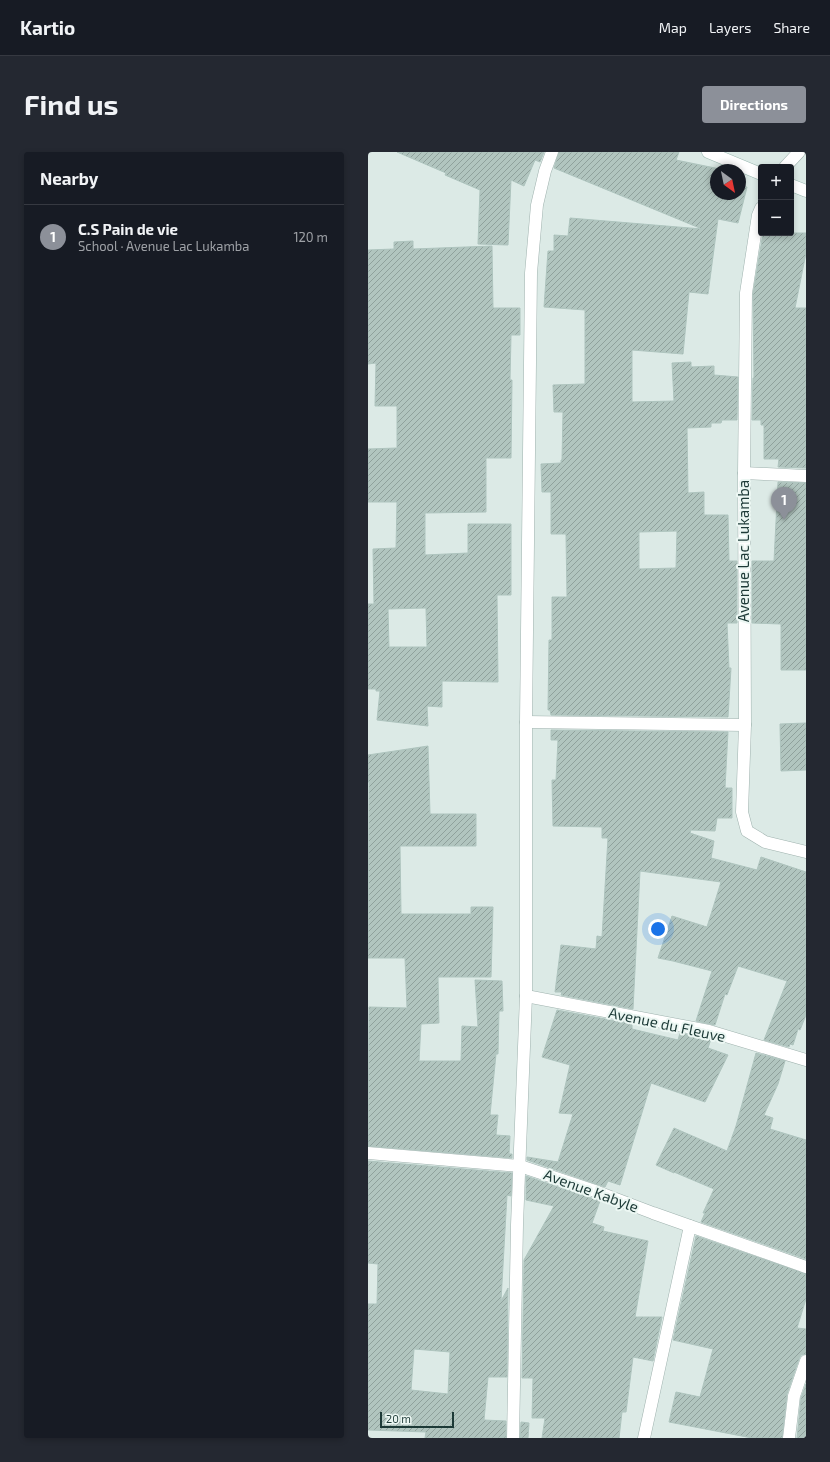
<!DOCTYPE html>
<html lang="en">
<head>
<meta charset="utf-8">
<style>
  :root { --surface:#171b24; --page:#242831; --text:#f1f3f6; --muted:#9ea1a6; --line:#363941; --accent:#8c9099 }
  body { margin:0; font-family:"Exo 2",sans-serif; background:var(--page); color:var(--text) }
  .controls { position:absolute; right:12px; top:12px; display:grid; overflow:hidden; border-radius:4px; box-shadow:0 2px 6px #0003 }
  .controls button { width:36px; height:36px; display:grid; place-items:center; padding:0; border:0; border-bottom:1px solid var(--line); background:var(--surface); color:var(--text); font:20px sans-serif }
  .compass { position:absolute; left:342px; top:12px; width:36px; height:36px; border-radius:50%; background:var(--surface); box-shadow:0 2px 6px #0003; rotate:147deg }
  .scale { position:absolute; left:12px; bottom:10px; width:74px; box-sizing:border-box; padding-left:4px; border:2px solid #1d3a37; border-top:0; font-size:11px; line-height:14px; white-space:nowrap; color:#1d3a37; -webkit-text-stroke:3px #ecf7f3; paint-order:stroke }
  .you { position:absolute; left:290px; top:777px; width:14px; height:14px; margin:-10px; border:3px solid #fff; border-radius:50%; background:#1a73e8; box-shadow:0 0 0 6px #1a73e833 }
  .badge { display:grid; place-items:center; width:26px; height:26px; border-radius:50%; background:var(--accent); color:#fff; font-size:13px; font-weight:700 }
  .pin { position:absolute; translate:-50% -33px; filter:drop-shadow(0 1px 2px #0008) }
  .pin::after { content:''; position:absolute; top:21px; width:14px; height:12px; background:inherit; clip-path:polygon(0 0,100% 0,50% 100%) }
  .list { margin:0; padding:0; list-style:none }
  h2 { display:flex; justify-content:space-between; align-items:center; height:52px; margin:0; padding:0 16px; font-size:17px }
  h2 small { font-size:13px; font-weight:400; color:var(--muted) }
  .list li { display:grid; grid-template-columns:26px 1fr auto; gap:12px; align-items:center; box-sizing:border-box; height:64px; padding:0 16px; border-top:1px solid var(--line) }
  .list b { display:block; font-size:15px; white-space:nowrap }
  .list p { margin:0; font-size:13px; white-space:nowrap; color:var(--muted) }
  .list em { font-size:13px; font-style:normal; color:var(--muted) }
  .map { position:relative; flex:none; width:438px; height:1286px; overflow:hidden; border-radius:4px }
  header { display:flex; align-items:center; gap:24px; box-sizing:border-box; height:56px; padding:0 20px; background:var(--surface); border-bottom:1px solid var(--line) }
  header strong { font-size:19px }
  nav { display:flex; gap:22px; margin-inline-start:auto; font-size:14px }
  .intro { display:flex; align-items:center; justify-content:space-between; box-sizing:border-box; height:96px; padding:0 24px }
  h1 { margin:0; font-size:28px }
  .button { padding:10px 18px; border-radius:4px; background:var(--accent); color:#fff; font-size:14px; font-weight:700 }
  main { display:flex; gap:24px; padding:0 24px }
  aside { flex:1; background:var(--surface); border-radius:4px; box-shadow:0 2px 6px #0003 }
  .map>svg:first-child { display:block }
</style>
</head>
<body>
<header>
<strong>Kartio</strong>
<nav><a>Map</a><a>Layers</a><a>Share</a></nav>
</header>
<div class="intro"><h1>Find us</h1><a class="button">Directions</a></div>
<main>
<aside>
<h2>Nearby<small></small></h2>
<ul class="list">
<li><span class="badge">1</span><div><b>C.S Pain de vie</b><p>School · Avenue Lac Lukamba</p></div><em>120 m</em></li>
</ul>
</aside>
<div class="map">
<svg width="438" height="1286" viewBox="0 0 438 1286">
  <defs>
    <pattern id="building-hatch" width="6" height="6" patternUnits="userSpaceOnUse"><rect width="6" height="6" fill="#b1c5bf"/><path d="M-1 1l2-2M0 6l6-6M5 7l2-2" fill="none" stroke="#8fa19c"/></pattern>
  </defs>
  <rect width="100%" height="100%" fill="#dceae6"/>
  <g fill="url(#building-hatch)" stroke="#aec4be" fill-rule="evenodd">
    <polygon points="29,0 176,0 172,10 167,8 156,34 143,28 140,93 110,92 112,38 77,23 78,21"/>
    <path d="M 191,0 L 311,0 L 308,8 L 357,18 L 348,18 L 348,42 L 372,42 L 372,34 L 379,35 L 370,71 L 350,67 L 340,142 L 321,140 L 315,202 L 264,198 L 264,250 L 306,249 L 304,211 L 323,210 L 323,215 L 346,214 L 346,223 L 370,225 L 369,268 L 354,268 L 353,271 L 343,271 L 343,275 L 319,276 L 320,341 L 336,340 L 336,363 L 360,363 L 361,409 L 369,409 L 369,471 L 359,471 L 361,516 L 363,516 L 360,565 L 183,563 L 182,558 L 180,558 L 181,488 L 184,488 L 184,445 L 199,445 L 198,382 L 183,382 L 183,340 L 174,340 L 173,312 L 193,311 L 193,308 L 194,308 L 195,260 L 186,260 L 185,233 L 217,232 L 217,158 L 176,155 L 180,99 L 186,99 L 186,83 L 200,84 L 202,66 L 334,77 L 186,16 ZM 309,379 L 308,416 L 271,417 L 271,380 Z"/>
    <polygon points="395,81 438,81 438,101 427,156 438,156 438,316 410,315 411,307 396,307 396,273 393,273 393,268 384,268 385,226 386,226 385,142"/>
    <path d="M 45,89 L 45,97 L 124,94 L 125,156 L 152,156 L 152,183 L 143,183 L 142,228 L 144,228 L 143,306 L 118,306 L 118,360 L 57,361 L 57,403 L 100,401 L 100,372 L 143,372 L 143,443 L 129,443 L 130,530 L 74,529 L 74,555 L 59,554 L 60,574 L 9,568 L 12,539 L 8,539 L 8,537 L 0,537 L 0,452 L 6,452 L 5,397 L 28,396 L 29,350 L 0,350 L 0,297 L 29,296 L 29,254 L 7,254 L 8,211 L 0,212 L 0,98 L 26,97 L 26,90 ZM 58,456 L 59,495 L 21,495 L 20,457 Z"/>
    <polygon points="410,330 438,331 438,518 413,518 413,472 384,471 384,409 406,409"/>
    <polygon points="438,571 438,618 413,619 412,572"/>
    <polygon points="183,578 360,580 357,636 364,636 364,666 349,666 347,679 323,678 322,681 346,689 343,706 389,718 393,705 438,720 438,863 432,878 430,877 425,893 422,892 421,895 396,888 419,829 370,814 359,843 357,842 347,873 328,869 344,819 305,809 290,806 304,764 339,775 353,730 272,719 265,857 193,843 194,840 187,840 193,793 228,797 229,784 234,785 240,686 234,686 234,675 185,674 184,628 188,628 190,588 183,588"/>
    <polygon points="60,594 62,662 108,662 108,694 32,694 33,762 103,762 103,755 125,755 123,825 70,825 71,871 53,872 51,909 93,909 94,874 110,875 107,828 134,829 135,859 131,859 130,902 128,902 122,963 130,963 128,983 142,984 141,1002 144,1002 144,1006 0,994 1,855 39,856 37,806 0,806 1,630 0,630 0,603"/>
    <polygon points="189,858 264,872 264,877 310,888 312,881 339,886 343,887 340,896 360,903 337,950 283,931 252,1033 240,1029 237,1035 159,1008 159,1005 190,1010 205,962 191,961 202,913 174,905"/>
    <polygon points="388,901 417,909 410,932 396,963 405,966 402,977 438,988 438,1107 333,1070 337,1061 335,1061 346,1037 306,1020 306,1021 288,1013 306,976 359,999 368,974"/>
    <path d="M 0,1009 L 144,1021 L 143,1044 L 139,1043 L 133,1149 L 140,1136 L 139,1225 L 120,1225 L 116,1268 L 138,1269 L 138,1286 L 57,1286 L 58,1280 L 0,1278 L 0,1152 L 9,1152 L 10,1112 L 0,1111 ZM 46,1197 L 82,1200 L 80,1242 L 43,1238 Z"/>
    <polygon points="158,1024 232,1049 224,1071 236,1075 235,1079 280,1089 267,1165 294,1165 285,1209 265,1205 258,1260 254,1260 251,1286 174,1286 177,1266 164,1266 165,1226 154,1226 156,1108 186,1054 158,1048"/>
    <polygon points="328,1084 438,1122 438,1147 429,1176 438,1177 438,1202 433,1203 431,1207 419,1242 414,1286 384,1286 301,1270 308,1240 332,1245 345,1197 305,1188"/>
    <polygon points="438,1232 438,1286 429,1286 433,1246"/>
    <polygon points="153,1270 161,1271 160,1286 152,1286"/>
  </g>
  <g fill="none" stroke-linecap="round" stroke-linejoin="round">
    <g stroke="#9fb2ae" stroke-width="13">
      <g id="street">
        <polyline points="417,15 431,0"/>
        <polyline points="393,56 390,63 378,141 376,321 377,573 374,660 379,679 397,690 438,700"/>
        <polyline points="376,321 438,324"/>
        <polyline points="158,570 377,573"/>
        <polyline points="158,844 341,879 438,908"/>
        <polyline points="0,1001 152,1014 227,1039 285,1061 438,1115"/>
        <polyline points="145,1286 149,1073 158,844 158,570 163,121 169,53 177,19 184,0"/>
        <polyline points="276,1286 322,1074"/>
        <polyline points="421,1286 426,1244 438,1209"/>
      </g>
    </g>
    <g stroke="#9ab7b0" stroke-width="13">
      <g id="secondary">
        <polyline points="340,0 393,22"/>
        <polyline points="423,33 438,39"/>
      </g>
    </g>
    <use href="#street" stroke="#fff" stroke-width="12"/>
    <use href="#secondary" stroke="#fff" stroke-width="12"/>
  </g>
  <g text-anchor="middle" stroke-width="4" stroke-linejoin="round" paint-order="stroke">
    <g font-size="15" fill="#1d3a37" stroke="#ecf7f3">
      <text transform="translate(376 399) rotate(-90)" y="5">Avenue Lac Lukamba</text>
      <text transform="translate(299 873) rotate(12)" y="5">Avenue du Fleuve</text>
      <text transform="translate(223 1039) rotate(20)" y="5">Avenue Kabyle</text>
    </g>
  </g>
</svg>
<div class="controls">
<button>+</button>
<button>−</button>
</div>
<svg class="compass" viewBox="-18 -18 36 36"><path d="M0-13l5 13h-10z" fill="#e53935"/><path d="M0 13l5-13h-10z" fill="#9ea1a6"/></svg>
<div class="scale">20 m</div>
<div class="you"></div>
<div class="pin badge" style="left:416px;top:368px">1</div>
</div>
</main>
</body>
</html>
